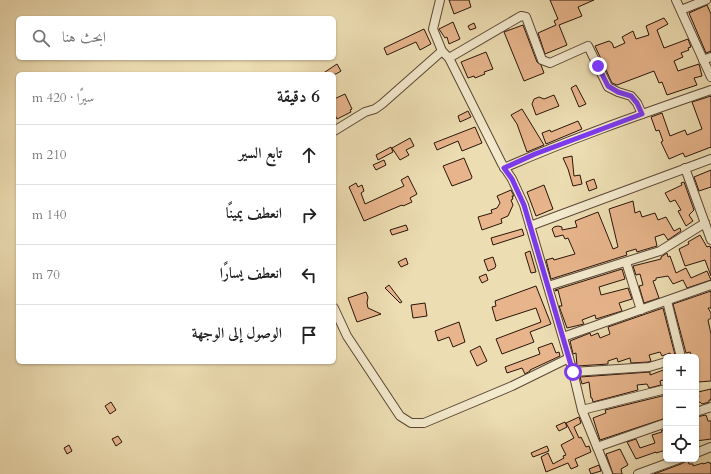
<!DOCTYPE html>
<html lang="ar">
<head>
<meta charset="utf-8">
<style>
  :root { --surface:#fff; --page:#f6f6f6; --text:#222; --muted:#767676; --line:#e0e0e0 }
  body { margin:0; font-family:Cardo,Amiri,serif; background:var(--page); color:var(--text); direction:rtl }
  .controls { position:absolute; right:12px; bottom:12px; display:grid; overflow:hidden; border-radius:6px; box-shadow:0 1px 3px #0004 }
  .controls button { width:36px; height:36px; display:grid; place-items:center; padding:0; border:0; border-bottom:1px solid var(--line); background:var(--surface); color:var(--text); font:20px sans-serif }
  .stop { position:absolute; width:12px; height:12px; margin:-9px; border:3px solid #7c3aed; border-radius:50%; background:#fff }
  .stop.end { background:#7c3aed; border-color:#fff; box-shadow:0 1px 4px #0008 }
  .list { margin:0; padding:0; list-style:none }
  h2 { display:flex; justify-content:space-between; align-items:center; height:52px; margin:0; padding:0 16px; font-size:17px }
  h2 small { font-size:13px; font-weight:400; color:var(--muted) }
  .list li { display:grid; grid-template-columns:26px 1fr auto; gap:12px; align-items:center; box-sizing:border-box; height:60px; padding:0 16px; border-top:1px solid var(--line) }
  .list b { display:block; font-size:15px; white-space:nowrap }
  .list em { font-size:13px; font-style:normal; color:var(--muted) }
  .icon { flex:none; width:22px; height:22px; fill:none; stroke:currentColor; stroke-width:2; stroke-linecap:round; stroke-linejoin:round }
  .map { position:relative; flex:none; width:711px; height:474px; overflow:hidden; direction:ltr }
  .search { position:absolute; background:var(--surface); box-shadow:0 1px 3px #0004; left:16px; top:16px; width:320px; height:44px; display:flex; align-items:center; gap:10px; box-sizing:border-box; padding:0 14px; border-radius:6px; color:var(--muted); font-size:15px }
  .panel { position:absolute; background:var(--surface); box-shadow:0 1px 3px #0004; left:16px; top:72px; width:320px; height:292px; border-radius:6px; direction:rtl }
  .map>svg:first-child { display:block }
</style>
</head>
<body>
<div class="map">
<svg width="711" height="474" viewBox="0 0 711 474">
  <rect width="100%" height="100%" fill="#edddb2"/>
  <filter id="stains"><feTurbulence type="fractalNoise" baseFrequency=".005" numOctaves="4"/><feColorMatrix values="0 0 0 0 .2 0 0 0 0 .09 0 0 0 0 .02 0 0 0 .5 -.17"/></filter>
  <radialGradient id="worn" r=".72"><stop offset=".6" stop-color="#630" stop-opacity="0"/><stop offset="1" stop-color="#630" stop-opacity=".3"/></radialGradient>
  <g fill="#e7b48b" stroke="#2a140a">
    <polygon points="449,0 469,0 471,7 454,14"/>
    <polygon points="550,0 594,0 578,7 582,16 559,25 567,45 545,54 538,33 556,25 554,21 558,19"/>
    <polygon points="707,5 711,14 711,51 706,53 689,13"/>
    <polygon points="664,18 668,24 657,30 664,48 688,39 691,47 688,48 689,50 681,53 683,57 674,61 678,71 699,64 702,76 694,78 697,85 667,95 662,82 659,83 654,71 617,85 612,83 595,46 609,41 612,43 614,48 625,43 622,37 633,31 636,39 649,35 646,26"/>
    <polygon points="453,22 460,39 449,44 447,37 445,38 439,29"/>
    <polygon points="474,23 476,28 470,30 468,26"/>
    <polygon points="523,25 537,62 541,65 544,73 524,81 504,32"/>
    <polygon points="424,29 431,44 420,50 416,42 387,55 384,48"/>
    <polygon points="486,52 493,69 484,72 485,74 475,78 474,76 468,78 461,62"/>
    <polygon points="337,64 341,71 336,74 322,74"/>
    <polygon points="576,85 586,104 579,107 571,88"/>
    <polygon points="345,94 352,109 350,110 351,112 337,119 334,113 334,99"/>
    <polygon points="554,95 559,106 536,115 532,104 534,99 539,97 544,99"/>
    <polygon points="711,96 711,147 685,157 683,153 669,159 661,142 663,141 659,130 656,131 651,117 662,113 670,136 685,130 687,135 702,129 692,102"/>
    <polygon points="522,109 544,145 527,152 517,124 511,115"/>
    <polygon points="468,111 471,117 460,122 458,116"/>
    <polygon points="578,121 582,129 546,144 542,133 550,130 551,132"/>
    <polygon points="475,127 482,143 462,151 458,141 437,150 434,143"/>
    <polygon points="410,138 414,146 406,150 409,155 400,160 392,148"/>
    <polygon points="391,147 393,152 378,160 376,155"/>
    <polygon points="572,156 574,176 580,175 582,184 573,186 568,169 563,158"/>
    <polygon points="464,158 472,177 471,179 452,186 443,166"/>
    <polygon points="384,160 386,165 376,170 373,165"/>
    <polygon points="711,170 711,187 699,191 694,177"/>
    <polygon points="408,176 417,194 410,198 412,202 403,206 402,205 364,221 349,187 356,183 358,187 362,185 364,191 361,193 365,204 404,186 401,180"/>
    <polygon points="594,179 597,188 589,191 586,182"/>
    <polygon points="684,182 694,210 689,215 693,221 686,226 678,211 681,210 675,200 670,202 665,193 682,185 681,183"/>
    <polygon points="544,185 553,209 536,216 527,192"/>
    <polygon points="511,190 514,196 512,196 513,199 511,200 513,205 508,216 501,219 502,223 482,230 478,217 492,213 491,210 497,208 500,203 497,196"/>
    <polygon points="633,201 635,213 640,211 642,217 655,213 658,220 666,217 674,231 680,228 681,231 668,240 664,234 655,237 657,246 637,252 636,249 626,252 627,255 551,279 546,260 553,258 554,260 575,254 568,238 565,239 563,235 555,237 552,229 554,227 558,226 562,227 562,230 577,227 575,221 598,212 613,249 618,247 609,209"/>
    <polygon points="406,225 408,230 392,235 390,230"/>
    <polygon points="522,229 524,235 493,245 491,238"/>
    <polygon points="700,235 707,247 710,246 711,249 711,276 705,260 685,266 679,249 689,244 688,242"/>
    <polygon points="530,251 536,272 531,273 525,253"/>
    <polygon points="667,253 668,257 670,256 676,273 686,268 691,278 707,271 711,280 687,288 683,280 673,284 668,276 656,278 656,280 653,281 659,298 644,303 639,286 643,285 640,274 636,275 633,266 661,259 661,257"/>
    <polygon points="493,257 496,266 495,267 495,268 488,271 484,260"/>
    <polygon points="406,258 408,264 401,267 398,262"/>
    <polygon points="622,269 625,279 599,287 601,295 628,288 632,299 619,303 622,311 596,319 595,315 582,320 584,324 567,328 559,306 562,306 558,290 555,291 555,290"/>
    <polygon points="486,274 488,280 482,283 479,277"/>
    <polygon points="389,285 402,302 400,303 385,288"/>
    <polygon points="536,286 551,324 530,332 534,342 502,354 496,339 541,322 536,308 496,321 492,307 496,306 495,301"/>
    <polygon points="711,291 711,308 708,308 711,313 711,318 708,320 711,334 711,381 698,382 697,374 696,375 696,357 692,357 690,352 686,353 673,304"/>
    <polygon points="366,292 368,297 367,303 368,308 381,314 357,322 348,298"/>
    <polygon points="425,303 427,316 413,318 411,305"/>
    <polygon points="663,308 675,355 671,357 670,353 662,356 660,352 649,355 651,361 648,362 631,363 630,358 618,362 617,358 608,361 608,364 577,366 576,353 573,354 570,341 590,333 591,336 598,333 600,338 610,334 608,327"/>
    <polygon points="459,322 465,342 453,347 449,337 438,341 435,331"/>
    <polygon points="552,343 556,353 559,352 560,356 530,370 530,371 525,374 522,368 507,373 505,367 540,354 538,348"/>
    <polygon points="480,346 487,361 477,366 470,351"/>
    <polygon points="666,369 666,379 660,381 661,385 649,388 647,384 637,385 638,390 593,402 592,398 591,398 589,382 582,384 580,377 650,372 650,375"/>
    <polygon points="711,389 711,400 709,400 709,402 702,404 700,402 696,403 696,398 699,397 698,392"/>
    <polygon points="666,395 666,418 600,440 593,418 606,413 605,410"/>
    <polygon points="111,402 116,410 110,414 105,406"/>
    <polygon points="706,415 708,421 711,421 711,439 696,441 696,417"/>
    <polygon points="579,417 581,423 574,427 579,438 581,437 586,447 589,446 591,452 575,459 578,466 571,469 568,463 546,472 541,457 548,453 553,464 564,458 563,456 566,455 561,445 574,438 566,423"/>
    <polygon points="565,422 567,427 559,431 556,426"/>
    <polygon points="666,429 666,450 656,453 656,452 636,459 627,442 636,439 640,448 655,443 652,435 662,432 661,431"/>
    <polygon points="118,436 122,442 116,446 112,439"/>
    <polygon points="69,445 72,451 67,454 64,448"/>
    <polygon points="547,446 549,451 533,457 531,453"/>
    <polygon points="620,449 628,465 621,469 622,474 613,474 606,454"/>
    <polygon points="688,460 689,464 693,464 693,466 703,463 703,464 709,462 710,464 711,463 711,474 654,474 681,464"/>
    <polygon points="599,465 601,471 591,474 589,469"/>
  </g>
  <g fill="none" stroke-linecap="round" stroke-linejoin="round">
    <g stroke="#5b4634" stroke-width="10">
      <g id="street">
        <polyline points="440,0 433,29 442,51 449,58 502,164 512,179 524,205 573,372 582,410 608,474"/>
        <polyline points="676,0 711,77"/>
        <polyline points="681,10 706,0"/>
        <polyline points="449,58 521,16 526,17 542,60 550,63 588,46 608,87 618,92 631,96 637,103 642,114"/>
        <polyline points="703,60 711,57"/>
        <polyline points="334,131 365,112 375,109 382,104 442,51"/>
        <path d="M 504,168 C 572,138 642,114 711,90"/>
        <polyline points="685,168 711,240"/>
        <polyline points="530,226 711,159"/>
        <polyline points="626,262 641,310"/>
        <polyline points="548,286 660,251 705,223"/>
        <polyline points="667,301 681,357"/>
        <polyline points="334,308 347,336 400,416 411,423 424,423 512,386 569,358"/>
        <polyline points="563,337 711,285"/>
        <polyline points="573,372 649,367 666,362"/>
        <polyline points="582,410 666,389"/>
        <polyline points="696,412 711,407"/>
        <polyline points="597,447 666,423"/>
        <polyline points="696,453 711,447"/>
        <polyline points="638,474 679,459"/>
      </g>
    </g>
    <use href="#street" stroke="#f3e9cd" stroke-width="8"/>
  </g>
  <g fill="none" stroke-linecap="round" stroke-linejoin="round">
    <polyline stroke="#7c3aed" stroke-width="5" points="573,372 524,205 512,179 504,168 535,154 642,114 637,103 631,96 618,92 608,86 598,66"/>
  </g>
  <rect width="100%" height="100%" filter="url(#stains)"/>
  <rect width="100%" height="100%" fill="url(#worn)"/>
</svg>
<div class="controls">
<button>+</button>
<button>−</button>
<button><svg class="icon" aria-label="locate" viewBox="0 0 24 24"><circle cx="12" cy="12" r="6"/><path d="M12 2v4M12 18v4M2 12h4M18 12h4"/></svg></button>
</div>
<div class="stop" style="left:573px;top:372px"></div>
<div class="stop end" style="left:598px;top:66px"></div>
<div class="search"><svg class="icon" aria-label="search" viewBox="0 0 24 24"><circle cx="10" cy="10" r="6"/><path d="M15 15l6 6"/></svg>ابحث هنا</div>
<section class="panel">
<h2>6 دقيقة<small>سيرًا · 420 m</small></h2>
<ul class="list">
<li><svg class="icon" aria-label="ahead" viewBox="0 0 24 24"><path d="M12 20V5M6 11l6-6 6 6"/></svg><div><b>تابع السير</b></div><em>210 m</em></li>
<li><svg class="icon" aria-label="right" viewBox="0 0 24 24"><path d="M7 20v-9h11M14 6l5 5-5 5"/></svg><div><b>انعطف يمينًا</b></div><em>140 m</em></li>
<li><svg class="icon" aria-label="left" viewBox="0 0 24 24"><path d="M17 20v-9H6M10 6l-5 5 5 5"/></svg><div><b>انعطف يسارًا</b></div><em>70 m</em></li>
<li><svg class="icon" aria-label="arrive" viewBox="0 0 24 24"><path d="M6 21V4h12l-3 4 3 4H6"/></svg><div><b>الوصول إلى الوجهة</b></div></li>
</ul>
</section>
</div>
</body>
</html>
